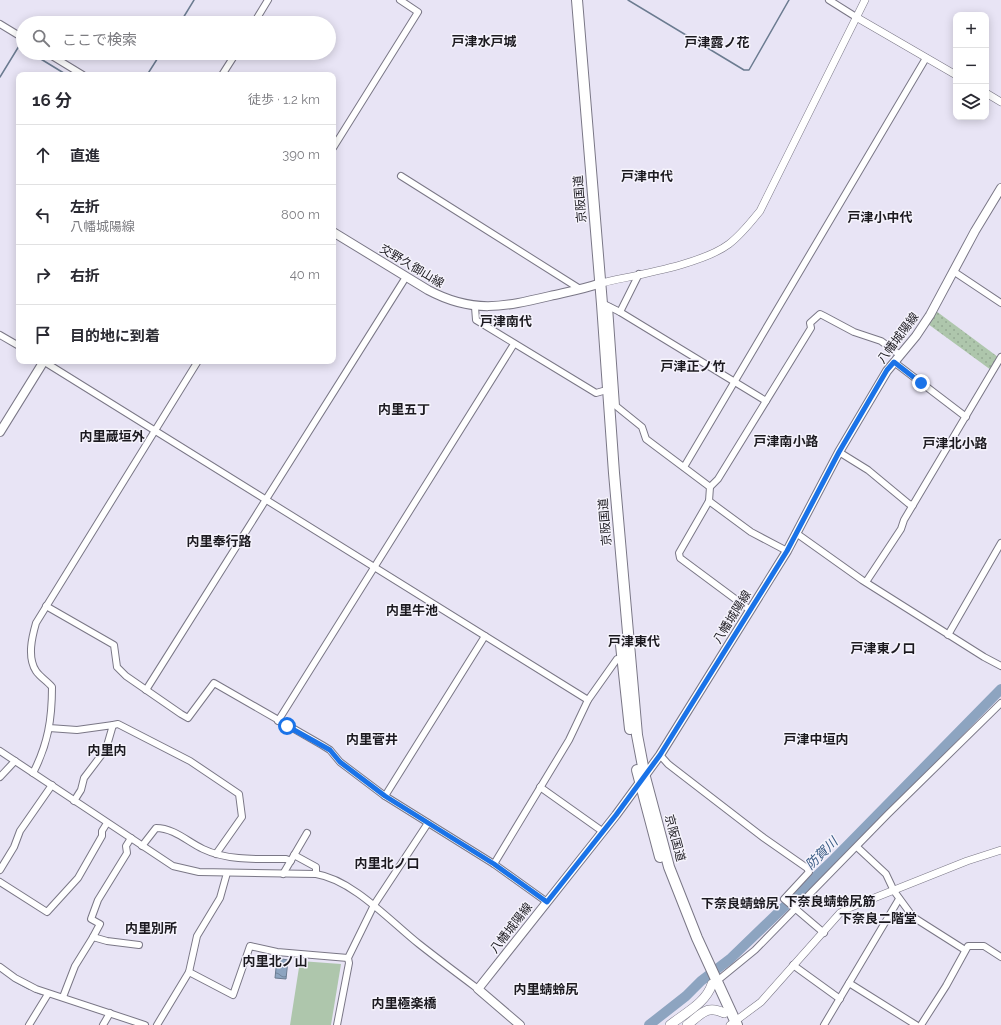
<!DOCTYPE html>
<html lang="ja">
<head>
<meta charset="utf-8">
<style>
  :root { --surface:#fff; --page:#f7f7f7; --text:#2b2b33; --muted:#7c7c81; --line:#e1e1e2 }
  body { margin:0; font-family:Raleway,"Noto Sans JP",sans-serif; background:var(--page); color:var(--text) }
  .controls { position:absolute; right:12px; top:12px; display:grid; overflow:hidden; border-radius:8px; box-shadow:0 2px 10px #0003 }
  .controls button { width:36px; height:36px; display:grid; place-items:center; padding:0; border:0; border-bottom:1px solid var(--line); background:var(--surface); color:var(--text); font:20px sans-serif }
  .stop { position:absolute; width:12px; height:12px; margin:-9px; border:3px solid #1a73e8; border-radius:50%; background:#fff }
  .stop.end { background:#1a73e8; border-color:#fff; box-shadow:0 1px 4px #0008 }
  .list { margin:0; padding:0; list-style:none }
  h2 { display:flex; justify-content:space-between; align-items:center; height:52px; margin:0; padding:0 16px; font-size:17px }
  h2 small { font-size:13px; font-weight:400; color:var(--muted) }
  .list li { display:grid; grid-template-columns:26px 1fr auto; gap:12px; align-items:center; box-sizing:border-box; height:60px; padding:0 16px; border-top:1px solid var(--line) }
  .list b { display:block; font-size:15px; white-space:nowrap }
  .list p { margin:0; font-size:13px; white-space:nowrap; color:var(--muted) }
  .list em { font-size:13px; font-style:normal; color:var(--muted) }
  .icon { flex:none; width:22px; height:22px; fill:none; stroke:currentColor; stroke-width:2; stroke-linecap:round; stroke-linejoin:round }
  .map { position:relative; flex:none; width:1001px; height:1025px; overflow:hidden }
  .search { position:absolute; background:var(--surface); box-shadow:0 2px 10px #0003; left:16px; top:16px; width:320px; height:44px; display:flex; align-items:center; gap:10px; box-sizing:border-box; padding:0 14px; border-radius:22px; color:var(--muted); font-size:15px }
  .panel { position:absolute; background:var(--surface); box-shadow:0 2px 10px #0003; left:16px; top:72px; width:320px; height:292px; border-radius:8px }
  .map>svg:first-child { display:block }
</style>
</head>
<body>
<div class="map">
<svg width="1001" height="1025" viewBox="0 0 1001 1025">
  <defs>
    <pattern id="grass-dots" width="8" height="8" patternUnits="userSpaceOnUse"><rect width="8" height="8" fill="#aec6ac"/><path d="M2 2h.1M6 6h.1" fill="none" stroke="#95aa94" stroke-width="1.8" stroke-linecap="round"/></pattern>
    <pattern id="water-waves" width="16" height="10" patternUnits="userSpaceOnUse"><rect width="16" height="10" fill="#8da4c0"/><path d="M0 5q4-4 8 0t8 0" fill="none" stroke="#72859c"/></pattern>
  </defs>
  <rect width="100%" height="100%" fill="#e8e4f5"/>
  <polygon fill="url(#grass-dots)" points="936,311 998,357 991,370 928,324"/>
  <polygon fill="#aec6ac" points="300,961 341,964 331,1025 290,1025"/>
  <polygon fill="url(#water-waves)" stroke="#6b7b90" points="277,958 288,960 286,979 275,978"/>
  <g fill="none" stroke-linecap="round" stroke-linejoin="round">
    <g stroke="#6b7b90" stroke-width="1.5">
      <polyline points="628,0 744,70 749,70 789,0"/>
      <polyline points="180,23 194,0"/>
      <polyline points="31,53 67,75"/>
      <polyline points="147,75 161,53"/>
      <polyline points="0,77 19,46 23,48"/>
      <polyline points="14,981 29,989"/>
      <polyline points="38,993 45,995"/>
    </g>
    <polyline stroke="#8da4c0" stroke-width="10" points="649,1025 686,996 701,981 730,959 834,859 1001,689"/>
    <g stroke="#7a7786" stroke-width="8">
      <g id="minor">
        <polyline points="829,0 856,17"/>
        <polyline points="254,23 268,0"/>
        <polyline points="0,24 23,38"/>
        <polyline points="47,53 83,75"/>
        <polyline points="222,75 236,53"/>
        <polyline points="333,148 418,12 400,0"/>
        <polyline points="401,176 580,289"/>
        <polyline points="953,271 1001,303"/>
        <polyline points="606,305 620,312 766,401"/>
        <polyline points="475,307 476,320 596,393 603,391"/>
        <polyline points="609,307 616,406 642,427 646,439 710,487"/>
        <polyline points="620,312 639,274"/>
        <polyline points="0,335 19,346"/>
        <polyline points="43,361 588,700"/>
        <polyline points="894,362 966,417"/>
        <polyline points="839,452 868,470 909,504 913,505"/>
        <polyline points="684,467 926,58"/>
        <polyline points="709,501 751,532 787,551"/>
        <polyline points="796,533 862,580 984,657 1001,666"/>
        <polyline points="866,582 901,529 904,520 1001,357"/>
        <polyline points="46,606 114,645 117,667 126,676 181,714 188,718 214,683 322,745 330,750 340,762 385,796 494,864 547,902"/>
        <polyline points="750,610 680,558 679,553 709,501 710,487 718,479 811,328 810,323 820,314 824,316 854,332 881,341 900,355"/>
        <polyline points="948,635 1001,543"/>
        <polyline points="146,690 406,277"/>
        <polyline points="278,721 514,344"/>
        <polyline points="113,725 118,724 190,761 239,794 242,817 216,854"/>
        <polyline points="49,728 77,730 113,725 106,749 84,778 81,790 74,801"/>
        <path d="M 0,751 L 173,866 L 199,872 L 316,874 C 353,880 390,921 419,944 C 438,959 458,974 478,989"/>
        <polyline points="660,755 668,764 764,838 807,868 809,872 784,899 824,933"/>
        <path d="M 33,773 C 48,744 52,719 52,687 C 47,681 40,677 36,671 C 27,657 32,637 36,623 L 198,361"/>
        <polyline points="0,777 15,761"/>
        <polyline points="540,787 602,831"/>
        <polyline points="385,796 485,636"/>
        <path d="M 142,846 L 156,828 C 174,828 188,842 203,849 C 228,861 259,859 286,859 L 291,861"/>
        <polyline points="857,847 886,874 894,891 913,917 965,950"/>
        <polyline points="294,855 316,867 316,874"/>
        <polyline points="494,864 569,740 588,700 617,659 622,659"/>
        <polyline points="0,870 14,847 20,831 52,785"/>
        <polyline points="283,874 307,833"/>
        <polyline points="0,882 47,912 78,878 102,836 102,831 107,823"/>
        <polyline points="93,937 100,924 91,919 98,900 127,853 126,846 131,838"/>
        <polyline points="793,965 840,999"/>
        <polyline points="0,967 15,978 36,989 145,1025"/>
        <polyline points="189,972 233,995 250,946 277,952 348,958"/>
        <polyline points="717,981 755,950 888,814 1001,703"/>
        <polyline points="849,983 916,1025"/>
        <polyline points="63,997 75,966 93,937 107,941 139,945"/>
        <polyline points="29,1025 48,994"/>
        <polyline points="103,1025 110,1013"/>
        <polyline points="157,1025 189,972 197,936 220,898 227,873"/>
        <polyline points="337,1025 349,963 348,958 374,905 428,823"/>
        <polyline points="824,1025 899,899"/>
        <polyline points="921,1025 946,986 968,946 984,946 1001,957"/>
      </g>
    </g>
    <g stroke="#7a7786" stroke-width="8">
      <g id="tertiary">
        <polyline points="856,17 956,75"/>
        <polyline points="986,93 1001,102"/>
        <path d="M 601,283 C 635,275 701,265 729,244 C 741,235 751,222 760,211 L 865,0"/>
        <polyline points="730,1025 761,1002 840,913 849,908 967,861 1001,850"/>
      </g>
    </g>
    <g stroke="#7a7786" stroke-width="10">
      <g id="secondary">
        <path d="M 333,232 L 428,290 C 473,314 503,307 550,296 C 567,292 584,289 601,283"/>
        <polyline points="0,432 44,361"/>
        <polyline points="520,1025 478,989 616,815 660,755 787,551 839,452 887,371 916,336 930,315 975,231 1001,188"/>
      </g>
    </g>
    <g stroke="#7a7786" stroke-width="10">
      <g id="primary">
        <path d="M 670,1025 C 685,1013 706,1003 712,984"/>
        <path d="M 687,1025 C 701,1015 706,1004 724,1013"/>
      </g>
    </g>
    <g stroke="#7a7786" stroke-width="12">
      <g id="trunk">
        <polyline points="577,0 602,304 614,473 637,735 645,777 669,867 697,938 737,1025"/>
        <polyline points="621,645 630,729"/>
        <polyline points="637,770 660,857"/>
      </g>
    </g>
    <use href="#minor" stroke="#fff" stroke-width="6"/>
    <use href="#tertiary" stroke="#fff" stroke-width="7"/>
    <use href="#secondary" stroke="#fff" stroke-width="8"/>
    <use href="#primary" stroke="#fff" stroke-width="9"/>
    <use href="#trunk" stroke="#fff" stroke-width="10"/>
  </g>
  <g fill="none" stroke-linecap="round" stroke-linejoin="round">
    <polyline stroke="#1a73e8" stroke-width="5" points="287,726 330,750 340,762 385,796 494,864 547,902 616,815 660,755 787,551 839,452 887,370 894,362 921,383"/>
  </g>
  <g text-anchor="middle" stroke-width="3" stroke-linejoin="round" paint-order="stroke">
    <g font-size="12" fill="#1c1a20" stroke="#f5f3fc">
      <text transform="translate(580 199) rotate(-95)" y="4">京阪国道</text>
      <text transform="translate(412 266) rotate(31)" y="4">交野久御山線</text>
      <text transform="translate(898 338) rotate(-53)" y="4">八幡城陽線</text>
      <text transform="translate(605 522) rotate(-95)" y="4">京阪国道</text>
      <text transform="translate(732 617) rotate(-58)" y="4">八幡城陽線</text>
      <text transform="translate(675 838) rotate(75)" y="4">京阪国道</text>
      <text transform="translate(511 928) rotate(-52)" y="4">八幡城陽線</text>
    </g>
    <g font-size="13" font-weight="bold" fill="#1c1a20" stroke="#f5f3fc">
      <text x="484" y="46">戸津水戸城</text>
      <text x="717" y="47">戸津露ノ花</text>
      <text x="647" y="181">戸津中代</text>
      <text x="880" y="222">戸津小中代</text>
      <text x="506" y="326">戸津南代</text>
      <text x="693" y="371">戸津正ノ竹</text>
      <text x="404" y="414">内里五丁</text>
      <text x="112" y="441">内里蔵垣外</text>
      <text x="786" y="446">戸津南小路</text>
      <text x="955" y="448">戸津北小路</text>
      <text x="219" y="546">内里奉行路</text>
      <text x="412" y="615">内里牛池</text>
      <text x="634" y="646">戸津東代</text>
      <text x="883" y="653">戸津東ノ口</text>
      <text x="372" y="744">内里菅井</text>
      <text x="816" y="744">戸津中垣内</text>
      <text x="107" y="755">内里内</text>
      <text x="387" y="868">内里北ノ口</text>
      <text x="830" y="906">下奈良蜻蛉尻筋</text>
      <text x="740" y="908">下奈良蜻蛉尻</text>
      <text x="878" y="923">下奈良二階堂</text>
      <text x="151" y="933">内里別所</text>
      <text x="275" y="966">内里北ノ山</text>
      <text x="546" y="994">内里蜻蛉尻</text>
      <text x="404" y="1008">内里極楽橋</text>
    </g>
    <g font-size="13" font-style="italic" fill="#375982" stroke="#f5f3fc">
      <text transform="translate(821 853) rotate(-45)" y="5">防賀川</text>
    </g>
  </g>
</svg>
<div class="controls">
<button>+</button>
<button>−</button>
<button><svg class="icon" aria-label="layers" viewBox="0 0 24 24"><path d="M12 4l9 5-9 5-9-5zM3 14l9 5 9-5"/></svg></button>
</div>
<div class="stop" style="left:287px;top:726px"></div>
<div class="stop end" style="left:921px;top:383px"></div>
<div class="search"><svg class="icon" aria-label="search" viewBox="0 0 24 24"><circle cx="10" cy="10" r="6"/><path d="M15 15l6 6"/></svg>ここで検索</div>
<section class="panel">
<h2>16 分<small>徒歩 · 1.2 km</small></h2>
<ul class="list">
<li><svg class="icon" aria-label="ahead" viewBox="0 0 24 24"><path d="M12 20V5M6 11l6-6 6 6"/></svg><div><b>直進</b></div><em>390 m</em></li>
<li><svg class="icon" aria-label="left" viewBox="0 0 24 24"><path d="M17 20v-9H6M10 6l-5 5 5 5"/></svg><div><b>左折</b><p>八幡城陽線</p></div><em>800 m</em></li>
<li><svg class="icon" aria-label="right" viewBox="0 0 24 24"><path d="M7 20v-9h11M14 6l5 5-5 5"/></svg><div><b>右折</b></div><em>40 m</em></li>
<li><svg class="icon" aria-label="arrive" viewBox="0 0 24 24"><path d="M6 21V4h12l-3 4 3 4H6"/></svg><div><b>目的地に到着</b></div></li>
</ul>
</section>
</div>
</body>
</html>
